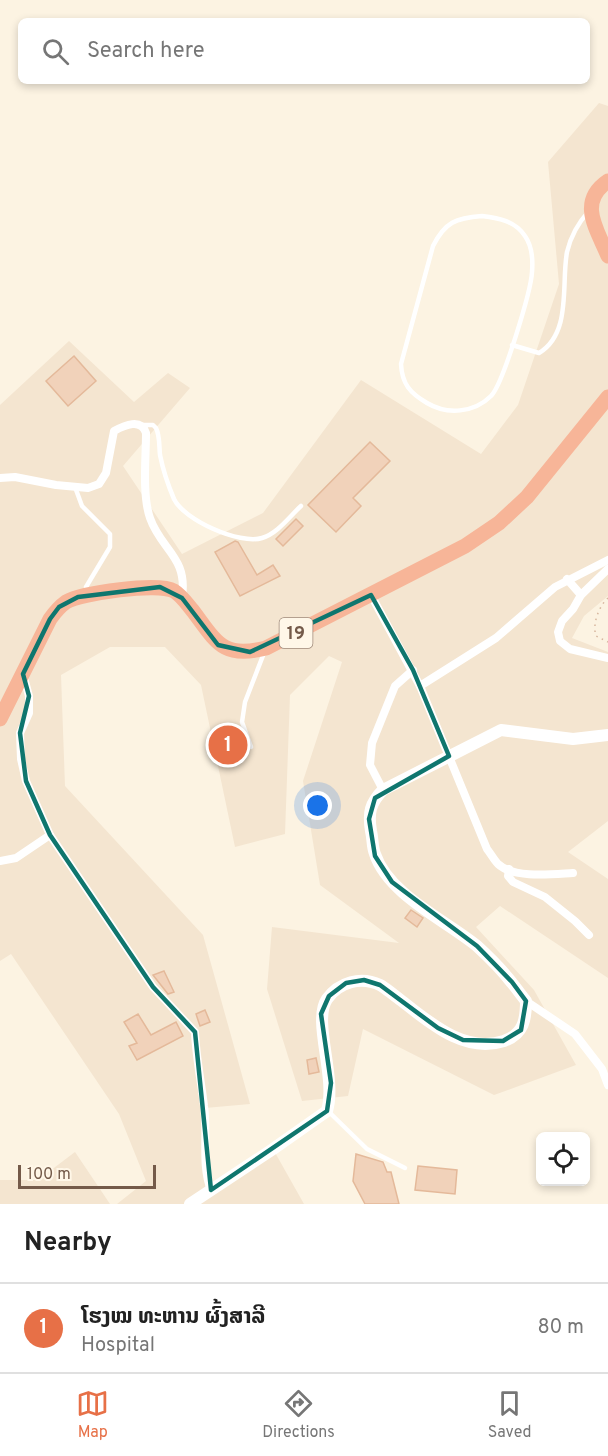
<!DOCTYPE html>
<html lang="en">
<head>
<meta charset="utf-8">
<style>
  :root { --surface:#fff; --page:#f2f2f2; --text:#222; --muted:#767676; --line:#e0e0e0; --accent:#e77047 }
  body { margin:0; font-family:Overpass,"Noto Sans Lao",sans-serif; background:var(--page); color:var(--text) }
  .controls { position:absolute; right:18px; bottom:18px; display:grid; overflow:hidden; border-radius:9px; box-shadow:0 3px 9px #0003 }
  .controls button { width:54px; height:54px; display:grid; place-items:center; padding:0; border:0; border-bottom:2px solid var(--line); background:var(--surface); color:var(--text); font:30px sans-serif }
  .scale { position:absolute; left:18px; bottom:15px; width:138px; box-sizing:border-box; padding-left:6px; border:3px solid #745a49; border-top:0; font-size:16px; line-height:21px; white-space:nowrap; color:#745a49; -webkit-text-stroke:4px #fff7e8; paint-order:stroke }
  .you { position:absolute; left:318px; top:806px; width:21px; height:21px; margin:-15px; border:4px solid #fff; border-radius:50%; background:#1a73e8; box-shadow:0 0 0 9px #1a73e833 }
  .badge { display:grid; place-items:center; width:39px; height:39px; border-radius:50%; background:var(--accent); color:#fff; font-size:20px; font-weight:700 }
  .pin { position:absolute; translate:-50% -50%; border:3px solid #fff; box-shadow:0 2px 6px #0006 }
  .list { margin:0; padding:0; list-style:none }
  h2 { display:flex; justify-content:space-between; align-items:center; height:78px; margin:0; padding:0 24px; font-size:26px }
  h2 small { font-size:20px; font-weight:400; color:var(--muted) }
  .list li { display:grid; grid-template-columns:39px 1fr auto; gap:18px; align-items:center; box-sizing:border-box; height:90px; padding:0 24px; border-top:2px solid var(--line) }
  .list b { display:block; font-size:22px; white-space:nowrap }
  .list p { margin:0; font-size:20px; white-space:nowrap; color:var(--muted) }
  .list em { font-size:20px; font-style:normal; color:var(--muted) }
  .icon { flex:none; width:33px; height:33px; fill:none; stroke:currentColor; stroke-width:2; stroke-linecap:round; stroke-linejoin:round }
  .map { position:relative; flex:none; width:608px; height:1204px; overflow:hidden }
  .search { position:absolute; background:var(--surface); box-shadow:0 3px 9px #0003; left:18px; right:18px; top:18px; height:66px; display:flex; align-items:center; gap:15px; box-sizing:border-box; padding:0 21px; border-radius:9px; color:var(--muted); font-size:22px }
  .sheet { height:168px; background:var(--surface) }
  nav { display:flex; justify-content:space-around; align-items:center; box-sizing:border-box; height:84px; border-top:2px solid var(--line); background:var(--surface); font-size:16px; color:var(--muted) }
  nav a { display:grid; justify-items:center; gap:3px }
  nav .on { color:var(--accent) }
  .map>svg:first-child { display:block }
</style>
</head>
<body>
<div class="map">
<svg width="608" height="1204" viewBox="0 0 608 1204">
  <rect width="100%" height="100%" fill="#fcf3e2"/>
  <g fill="#f4e5d0">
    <polygon points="599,103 608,106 608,596 584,616 572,638 608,652 608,821 568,852 608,879 608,978 500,906 476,927 534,990 576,1065 494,1095 363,1029 348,1096 302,1101 267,989 272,927 399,943 320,885 303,781 342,662 329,656 290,695 285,834 235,847 201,685 165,647 110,647 61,675 65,786 203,935 250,1104 205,1108 211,1190 273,1149 304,1204 117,1204 146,1181 119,1114 11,954 0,961 0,405 69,341 134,402 168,373 190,388 123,466 182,554 263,513 361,380 481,454 518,405 559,284 548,162"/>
    <polygon points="75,1152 110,1204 0,1204 0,1180 38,1180"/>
  </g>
  <g fill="#f1d2ba" stroke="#e4b99a" stroke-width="1.5">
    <polygon points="74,356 96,381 68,406 46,381"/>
    <polygon points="370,442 390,461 353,498 361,506 336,532 308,505"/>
    <polygon points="296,519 303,526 283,546 276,539"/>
    <polygon points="235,541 238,542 257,575 273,565 280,576 240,596 215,552"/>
    <polygon points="411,910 423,918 417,927 405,918"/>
    <polygon points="164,971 174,992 168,994 153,975"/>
    <polygon points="205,1010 210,1022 200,1026 196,1014"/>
    <polygon points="138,1014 151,1035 176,1022 183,1036 137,1060 129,1046 137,1043 124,1022"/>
    <polygon points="316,1058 319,1072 309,1074 307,1060"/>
    <polygon points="356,1154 383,1162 387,1172 391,1172 399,1204 365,1204 353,1181"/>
    <polygon points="418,1166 457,1170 455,1194 415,1190"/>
  </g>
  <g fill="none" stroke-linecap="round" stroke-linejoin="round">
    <path stroke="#d6b59d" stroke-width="1.5" stroke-dasharray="1.5 4.5" stroke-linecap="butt" d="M 608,598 C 599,606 592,624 596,636 L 608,642"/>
    <g stroke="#fff" stroke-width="4.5">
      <path d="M 482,216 C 499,218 515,221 525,236 C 532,246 533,260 532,272 C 531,291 503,384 491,396 C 474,413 447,415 427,403 C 410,393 402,384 401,364 L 433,246 C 445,222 456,218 482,216 Z"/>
      <path d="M 512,345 L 539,353 C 572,333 561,284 567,252 C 571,235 578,223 589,211"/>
      <path d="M 140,425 L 153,425 L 156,428 C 160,436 159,446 160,455 C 163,470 168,485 174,499 C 184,520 240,545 262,538 C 278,533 289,517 301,506"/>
      <polyline points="75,487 82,506 110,534 110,547 86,587 87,593"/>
      <polyline points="251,747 242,722 245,702 264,653"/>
      <polyline points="329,1112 367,1149 405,1168"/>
    </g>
    <g stroke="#fff" stroke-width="8">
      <path d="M 0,478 L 15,477 L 56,485 L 88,488 L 99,484 L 106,473 L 114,431 C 125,425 141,418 146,433 C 146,458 142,495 150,518 C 161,550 188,557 182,597"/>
      <polyline points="608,569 581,595 573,609 562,621 558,632 560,641 570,649 608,658"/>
      <polyline points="567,579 581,595"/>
      <path d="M 371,595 L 420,686 L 487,849 C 491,854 494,860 498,864 C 514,879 554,874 573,873"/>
      <path d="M 23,674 L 29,696 L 29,713 L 20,733 L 21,759 L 26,781 L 50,835 L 153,987 L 195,1032 C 196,1057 201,1081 204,1106 C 208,1134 201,1165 211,1190"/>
      <polyline points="420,686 496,638 555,587 608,560"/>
      <polyline points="383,790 370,765 372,743 395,686 413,670"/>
      <polyline points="0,861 16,858 50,835"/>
      <polyline points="509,869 508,876 513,882 545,897 575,921 589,935"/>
      <polyline points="526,1001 575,1034 602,1069 608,1085"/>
    </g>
    <path stroke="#fff" stroke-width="12" d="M 190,1204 L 273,1149 L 327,1111 C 337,1077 312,1021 327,999 C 339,982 361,976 380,985 C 386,988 392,994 398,998 C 428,1021 463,1054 504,1041 C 524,1034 526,1019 526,1001 C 521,995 517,989 512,983 C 502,970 489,957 477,946 C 445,920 388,894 375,854 C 372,847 373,839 371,831 C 368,813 370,803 383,790 L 501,730 L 573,739 L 608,735"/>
    <g stroke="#f7b598" stroke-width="15">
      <path d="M 608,181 C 577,202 597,229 608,256"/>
      <path d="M 0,719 L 50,619 C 55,612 59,607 66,602 C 82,593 158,582 174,591 C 182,596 187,604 193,611 C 217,643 223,659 266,648 L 465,546 L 499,523 L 527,497 L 608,397"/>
    </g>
  </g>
  <path fill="none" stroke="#0f766e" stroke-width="4.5" stroke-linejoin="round" d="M 160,587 L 182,598 L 218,645 L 250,652 L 371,595 L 413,670 L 449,756 L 375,798 L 369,819 L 375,856 L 392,882 L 477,946 L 512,982 L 526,1001 L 521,1030 L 503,1041 L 463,1040 L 438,1028 L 380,985 L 364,980 L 346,983 L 329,996 L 321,1014 L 331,1083 L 327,1111 L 211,1190 L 195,1032 L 153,987 L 50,835 L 26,781 L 20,733 L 29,696 L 23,674 L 50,619 L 59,607 L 78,597 Z"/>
  <g text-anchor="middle" stroke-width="4.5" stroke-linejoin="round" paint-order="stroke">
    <rect fill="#fff7e8" stroke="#9e8979" stroke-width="1.5" x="279.5" y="618" width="33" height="30" rx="4.5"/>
    <g font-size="18" font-weight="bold" fill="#745a49">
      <text x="296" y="639">19</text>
    </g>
  </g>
</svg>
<div class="controls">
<button><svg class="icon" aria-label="locate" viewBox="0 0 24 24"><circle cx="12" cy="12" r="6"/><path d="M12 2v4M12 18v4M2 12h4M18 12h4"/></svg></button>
</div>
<div class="scale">100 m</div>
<div class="you"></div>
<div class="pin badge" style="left:228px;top:745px">1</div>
<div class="search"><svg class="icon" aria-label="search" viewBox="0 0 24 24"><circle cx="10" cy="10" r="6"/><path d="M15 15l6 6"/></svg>Search here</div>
</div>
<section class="sheet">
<h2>Nearby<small></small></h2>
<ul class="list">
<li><span class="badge">1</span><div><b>ໂຮງໝ ທະຫານ ຜົ້ງສາລີ</b><p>Hospital</p></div><em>80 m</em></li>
</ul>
</section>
<nav>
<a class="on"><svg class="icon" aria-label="map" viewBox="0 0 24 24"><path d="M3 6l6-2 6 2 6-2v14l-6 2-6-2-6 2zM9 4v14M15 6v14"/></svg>Map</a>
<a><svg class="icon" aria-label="directions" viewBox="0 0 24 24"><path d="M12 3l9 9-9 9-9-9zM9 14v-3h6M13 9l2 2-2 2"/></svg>Directions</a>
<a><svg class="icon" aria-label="saved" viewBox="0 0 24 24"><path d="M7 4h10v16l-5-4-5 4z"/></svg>Saved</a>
</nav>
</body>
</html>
